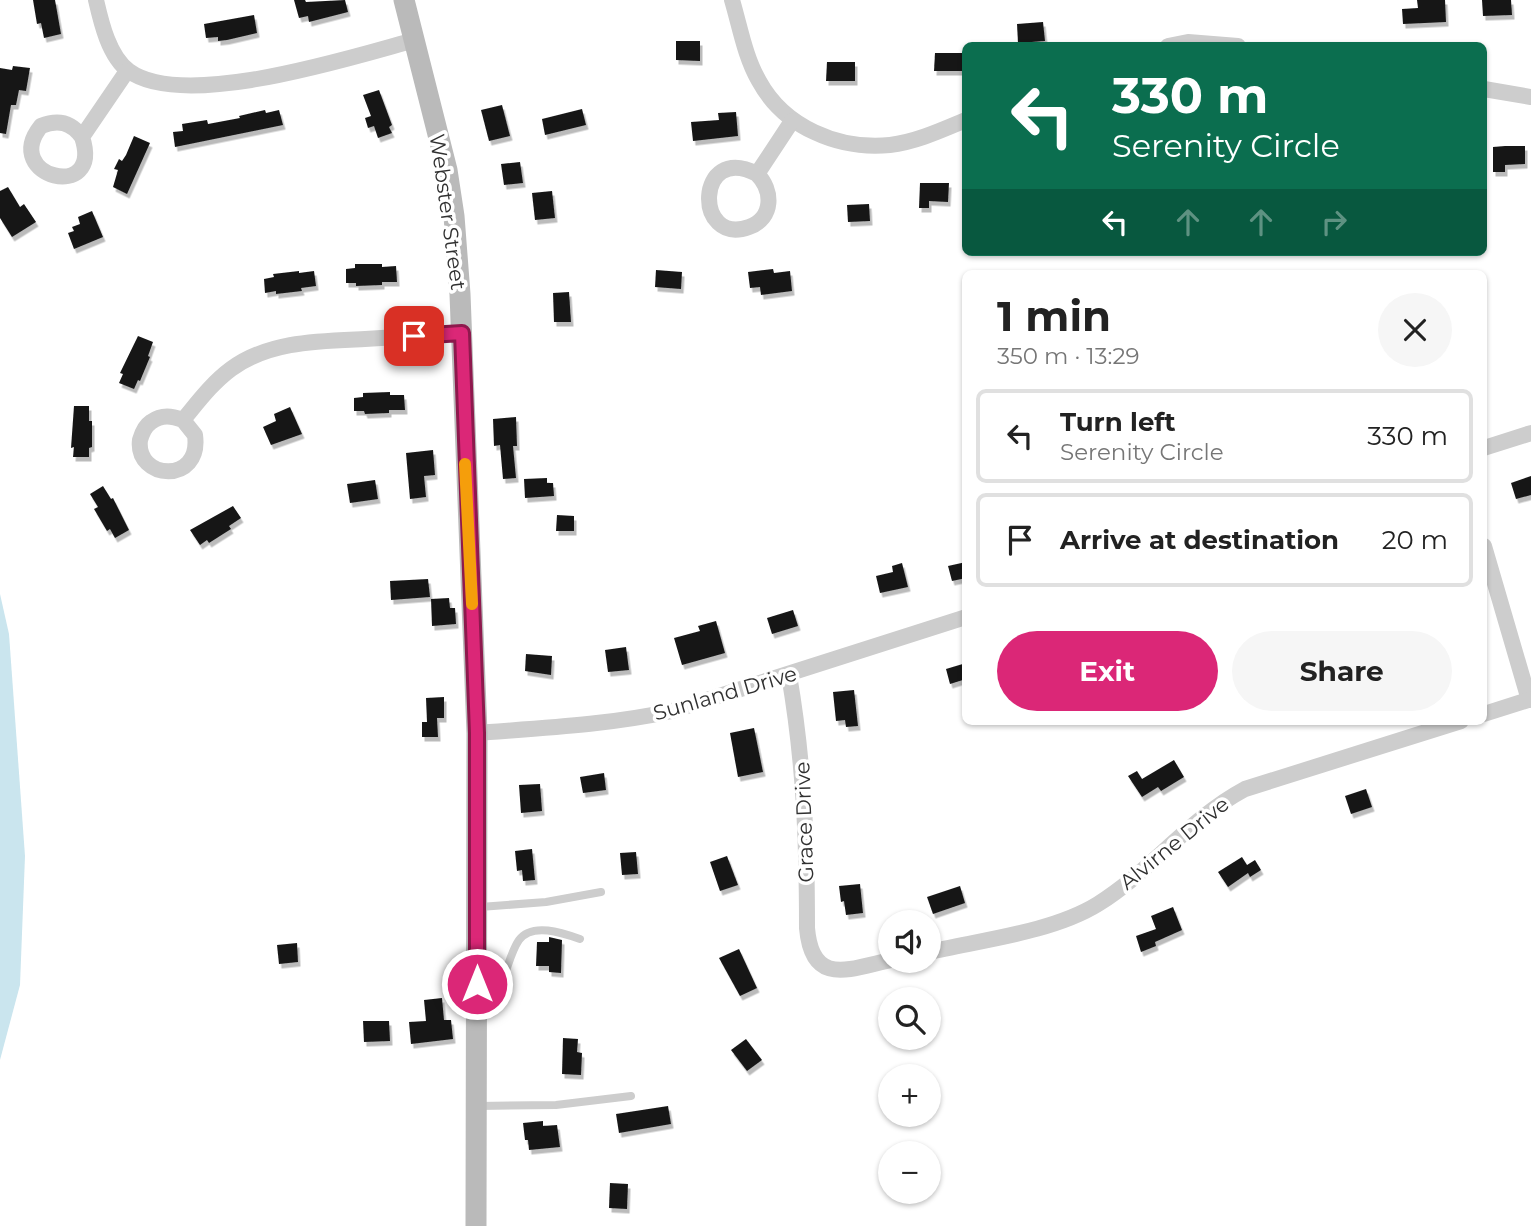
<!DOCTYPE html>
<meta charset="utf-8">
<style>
body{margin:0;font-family:Montserrat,sans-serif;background:#f6f6f6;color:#222;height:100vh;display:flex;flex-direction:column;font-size:26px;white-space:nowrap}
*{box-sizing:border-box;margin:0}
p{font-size:23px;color:#767676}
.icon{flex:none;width:38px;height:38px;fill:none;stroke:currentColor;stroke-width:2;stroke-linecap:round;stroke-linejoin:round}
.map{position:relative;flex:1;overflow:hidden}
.panel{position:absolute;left:962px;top:270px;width:525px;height:455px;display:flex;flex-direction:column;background:#fff;border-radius:10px;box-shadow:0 2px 5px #0004}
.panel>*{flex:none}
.top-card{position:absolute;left:962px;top:42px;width:525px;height:214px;border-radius:10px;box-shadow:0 2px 5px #0004;background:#0b6e4f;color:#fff;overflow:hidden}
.tools{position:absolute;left:878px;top:910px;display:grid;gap:14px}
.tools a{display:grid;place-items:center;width:63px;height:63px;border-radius:50%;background:#fff;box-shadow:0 2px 5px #0004;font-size:35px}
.pin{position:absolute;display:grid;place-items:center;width:60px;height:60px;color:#fff;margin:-30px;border-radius:14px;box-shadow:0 4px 10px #0006}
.me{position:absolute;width:77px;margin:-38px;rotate:0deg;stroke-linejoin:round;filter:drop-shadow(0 0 5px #0008)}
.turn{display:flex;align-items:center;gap:24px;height:147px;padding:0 35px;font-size:32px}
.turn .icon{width:91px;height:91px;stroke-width:2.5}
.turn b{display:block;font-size:49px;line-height:60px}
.lanes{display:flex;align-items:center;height:66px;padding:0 35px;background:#0003;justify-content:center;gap:35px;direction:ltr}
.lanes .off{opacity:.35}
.round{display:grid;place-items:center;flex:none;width:74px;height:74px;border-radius:37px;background:#f6f6f6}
.summary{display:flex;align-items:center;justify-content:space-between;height:119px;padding:0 35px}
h1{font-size:42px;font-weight:700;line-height:52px}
.button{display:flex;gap:14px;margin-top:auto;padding:14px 35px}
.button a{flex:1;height:80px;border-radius:42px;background:#db2777;color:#fff;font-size:28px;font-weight:700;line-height:80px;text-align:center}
.button a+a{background:#f6f6f6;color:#222}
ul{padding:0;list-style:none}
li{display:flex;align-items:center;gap:21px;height:94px;margin:0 14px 10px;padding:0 21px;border:4px solid #e0e0e0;border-radius:10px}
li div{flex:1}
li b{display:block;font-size:26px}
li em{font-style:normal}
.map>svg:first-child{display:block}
.water{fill:#cae5ee}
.building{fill:#171717;filter:url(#shadow)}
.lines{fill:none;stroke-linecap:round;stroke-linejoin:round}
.service{stroke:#cdcdcd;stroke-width:8}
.minor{stroke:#cdcdcd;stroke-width:16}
.secondary{stroke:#bababa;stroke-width:21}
.route-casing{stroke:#8e194d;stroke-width:18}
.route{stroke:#db2777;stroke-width:12}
.slow{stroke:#f59e0b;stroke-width:12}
.labels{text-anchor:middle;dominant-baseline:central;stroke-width:7;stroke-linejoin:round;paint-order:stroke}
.street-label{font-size:21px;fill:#303030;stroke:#fff}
</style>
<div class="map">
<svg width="1531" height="1226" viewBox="0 0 1531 1226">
<defs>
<filter id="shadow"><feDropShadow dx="2.5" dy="4.5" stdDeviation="0" flood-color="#0004"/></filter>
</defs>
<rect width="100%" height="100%" fill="#fff"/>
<polygon class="water" points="0,594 9,634 25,856 20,985 0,1060"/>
<g class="building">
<polygon points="33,0 55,0 61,34 44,38 41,23 37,24"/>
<polygon points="294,0 305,0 306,2 345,0 348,12 309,22 308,16 299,18"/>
<polygon points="1417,0 1445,0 1446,22 1403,24 1402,9 1418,8"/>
<polygon points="1482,0 1511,0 1512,15 1483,16"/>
<polygon points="254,15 257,33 227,40 218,41 218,37 206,38 204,24"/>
<polygon points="1043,22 1045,41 1018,43 1017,24"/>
<polygon points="676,41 700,41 700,61 676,60"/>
<polygon points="935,53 964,53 964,71 934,71"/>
<polygon points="827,62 855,62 855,81 826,81"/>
<polygon points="13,66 30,68 26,91 19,90 16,105 11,105 6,134 0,133 0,68 12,70"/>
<polygon points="379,90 392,125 389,127 392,133 378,138 374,126 368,128 365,118 371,116 363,95"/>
<polygon points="502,105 510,136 489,141 481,110"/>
<polygon points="582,109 586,125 545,135 542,119"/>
<polygon points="265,110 266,113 279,110 283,125 175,147 173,132 183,131 182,124 207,120 208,124 240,118 239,116"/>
<polygon points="736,112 738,136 693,141 691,122 719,120 718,113"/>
<polygon points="134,136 150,143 127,194 113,187 118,170 114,169 119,159 122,161 126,155"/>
<polygon points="1505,146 1525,146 1525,164 1505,165 1505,172 1493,172 1493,147"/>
<polygon points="520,162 523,183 504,185 501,164"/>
<polygon points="920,183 949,183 948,202 929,201 929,208 919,208"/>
<polygon points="8,187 20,207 24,204 36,222 12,237 0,218 0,191"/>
<polygon points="552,191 555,218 535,220 532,193"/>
<polygon points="869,204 870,221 848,222 847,205"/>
<polygon points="92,211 103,237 74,249 68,233 74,231 72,227 80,224 78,217"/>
<polygon points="355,264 382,264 382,267 396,266 397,282 382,282 382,285 356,286 356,283 346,283 346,269 355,268"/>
<polygon points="773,269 774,273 790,271 792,291 761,295 760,287 750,288 748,272"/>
<polygon points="656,270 682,272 681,289 655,287"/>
<polygon points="299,271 299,273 314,271 316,286 301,288 302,291 276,294 276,291 265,293 264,279 274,277 273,274"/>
<polygon points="569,292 571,322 554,322 553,293"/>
<polygon points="138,336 153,342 148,356 150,357 140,381 138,380 134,389 119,383 123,374 120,373"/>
<polygon points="390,392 390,395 404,395 405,410 389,410 389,413 365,414 364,411 354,411 354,398 363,397 363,393"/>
<polygon points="74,406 89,406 89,421 92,421 92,447 89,448 89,457 73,457 74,447 71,448"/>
<polygon points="290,407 302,434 271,445 263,427 276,421 274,414"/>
<polygon points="516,417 517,446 513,446 516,478 503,479 500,445 494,446 493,419"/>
<polygon points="433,450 435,475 424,476 426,497 410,499 406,453"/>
<polygon points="1531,476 1531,495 1516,499 1511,483"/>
<polygon points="547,478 547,483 553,483 554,496 525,498 524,479"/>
<polygon points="375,480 378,499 350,503 347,484"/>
<polygon points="103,486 111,499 113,498 129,530 115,538 110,529 107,531 94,509 98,507 90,494"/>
<polygon points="233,506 241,518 229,526 231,529 209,543 207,540 200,545 190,530"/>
<polygon points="557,515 574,516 574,531 556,531"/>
<polygon points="966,562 966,578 952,581 948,566"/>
<polygon points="902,563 908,587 880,593 876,576 893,572 892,566"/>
<polygon points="428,579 430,597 391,600 390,581"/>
<polygon points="449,598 450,608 455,608 456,624 432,626 431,599"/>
<polygon points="793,610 798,626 772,634 767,618"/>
<polygon points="716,621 725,653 682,665 674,638 700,631 698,626"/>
<polygon points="626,647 629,670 608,672 605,650"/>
<polygon points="526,654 552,656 551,675 525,671"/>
<polygon points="966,663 966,679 950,684 946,669"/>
<polygon points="854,690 858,726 846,727 845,720 836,721 833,692"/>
<polygon points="444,697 444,718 437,718 438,737 422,737 422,722 427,722 426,698"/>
<polygon points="754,728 763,772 738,777 730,733"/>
<polygon points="1174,760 1184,777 1161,791 1158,787 1142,797 1128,776 1137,771 1142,779"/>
<polygon points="604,773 606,790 583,793 580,777"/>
<polygon points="540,784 542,811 521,813 519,785"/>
<polygon points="1366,789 1372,807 1351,814 1345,796"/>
<polygon points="532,849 535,880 523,881 522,870 517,871 515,851"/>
<polygon points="636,852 638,874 622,875 620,853"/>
<polygon points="727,856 738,885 720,891 710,862"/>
<polygon points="1242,857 1247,865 1255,860 1261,870 1250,877 1248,873 1228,887 1218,872"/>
<polygon points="860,884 863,913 846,915 844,901 841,902 839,886"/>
<polygon points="960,886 965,903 933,914 927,897"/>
<polygon points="1173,907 1182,930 1155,942 1156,946 1141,952 1136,936 1156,929 1151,916"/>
<polygon points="549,937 562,940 561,973 549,972 549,966 536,966 537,942 549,942"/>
<polygon points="297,943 298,962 279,964 277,945"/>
<polygon points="739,949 757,988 740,996 719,958"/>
<polygon points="442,998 444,1020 451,1020 453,1039 411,1044 409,1022 426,1021 424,1000"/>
<polygon points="363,1021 389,1021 390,1041 364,1042"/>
<polygon points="563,1038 578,1039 577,1052 582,1053 581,1075 562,1074"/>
<polygon points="746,1039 762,1060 747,1071 731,1050"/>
<polygon points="668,1106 671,1124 619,1133 616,1114"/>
<polygon points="543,1121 543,1126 557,1125 560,1147 529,1150 528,1140 525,1140 523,1123"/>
<polygon points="610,1183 628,1184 627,1209 609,1208"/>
</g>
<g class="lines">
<g class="service">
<polyline points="480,907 546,902 601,892"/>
<path d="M479,1008C492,1003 494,997 500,986C507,972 510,953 519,940C532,922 563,933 580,939"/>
<polyline points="478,1106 556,1105 631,1096"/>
</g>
<g class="minor">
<path d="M96,0C101,22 109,57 129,71C184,111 352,57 415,40"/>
<path d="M732,0C740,27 745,57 759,81C784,127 838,150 890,145C916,142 942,130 966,120"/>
<polyline points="1168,46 1188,42 1238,46"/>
<polyline points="1484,89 1531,97"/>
<path d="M82,137C104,203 0,177 41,126C58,119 71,122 82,137L127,71"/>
<path d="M757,174C773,190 774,218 749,227C694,247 695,142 757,174L792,121"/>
<path d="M183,420L195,435C202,485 135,480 140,440C142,433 145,426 151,422C162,414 172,416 183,420C198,402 212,383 231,369C269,341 319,341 365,339C397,337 430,335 462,333"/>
<polyline points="1484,448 1531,433"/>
<polyline points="1484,546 1529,700"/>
<path d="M789,675C804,762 807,840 807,928C812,987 849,969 891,960"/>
<polyline points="1484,714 1531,699"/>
<path d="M477,733C542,728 608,725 672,711L966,617"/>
<path d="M929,952C981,940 1053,932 1098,904C1151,871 1189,819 1245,789L1461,721"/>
</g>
<polyline class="secondary" points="404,0 447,170 454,216 460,294 477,733 476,1226"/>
</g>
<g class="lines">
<defs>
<polyline id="route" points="414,336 462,333 477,733 477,984"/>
</defs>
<use href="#route" class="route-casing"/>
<use href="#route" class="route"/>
<polyline class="slow" points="465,464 472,604"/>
</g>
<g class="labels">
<g class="street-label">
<text transform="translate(448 212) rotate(82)">Webster Street</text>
<text transform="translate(725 693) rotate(-16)">Sunland Drive</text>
<text transform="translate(804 822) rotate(-92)">Grace Drive</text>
<text transform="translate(1174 843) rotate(-39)">Alvirne Drive</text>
</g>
</g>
</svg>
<div class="tools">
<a><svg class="icon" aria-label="sound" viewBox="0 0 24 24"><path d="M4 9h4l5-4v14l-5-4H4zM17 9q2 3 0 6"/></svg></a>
<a><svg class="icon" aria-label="search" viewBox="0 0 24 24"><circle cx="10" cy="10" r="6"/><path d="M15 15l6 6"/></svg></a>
<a>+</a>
<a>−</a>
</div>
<div class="pin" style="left:414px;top:336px;background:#d93025"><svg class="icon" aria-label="arrive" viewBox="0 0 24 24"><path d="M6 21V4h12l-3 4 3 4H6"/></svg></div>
<svg class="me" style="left:477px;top:984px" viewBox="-20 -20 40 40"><circle r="17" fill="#db2777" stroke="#fff" stroke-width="3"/><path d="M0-11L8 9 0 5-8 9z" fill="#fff"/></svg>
<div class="top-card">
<div class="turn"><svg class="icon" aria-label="left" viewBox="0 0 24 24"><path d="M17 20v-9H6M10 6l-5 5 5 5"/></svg><div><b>330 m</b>Serenity Circle</div></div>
<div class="lanes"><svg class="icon" aria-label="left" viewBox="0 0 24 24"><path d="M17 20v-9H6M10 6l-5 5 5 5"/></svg><svg class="icon off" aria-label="ahead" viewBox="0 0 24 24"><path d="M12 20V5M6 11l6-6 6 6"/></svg><svg class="icon off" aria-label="ahead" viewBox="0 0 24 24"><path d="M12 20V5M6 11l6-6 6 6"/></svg><svg class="icon off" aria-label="right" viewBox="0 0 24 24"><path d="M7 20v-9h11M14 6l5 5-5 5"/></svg></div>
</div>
<section class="panel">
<div class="summary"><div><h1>1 min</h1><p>350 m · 13:29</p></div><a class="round"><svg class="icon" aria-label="close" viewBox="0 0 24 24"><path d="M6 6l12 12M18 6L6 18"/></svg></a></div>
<ul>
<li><svg class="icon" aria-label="left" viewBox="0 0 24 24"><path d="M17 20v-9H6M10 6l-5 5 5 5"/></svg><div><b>Turn left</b><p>Serenity Circle</p></div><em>330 m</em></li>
<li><svg class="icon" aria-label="arrive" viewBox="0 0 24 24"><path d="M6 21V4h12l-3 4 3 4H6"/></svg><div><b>Arrive at destination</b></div><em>20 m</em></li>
</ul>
<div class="button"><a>Exit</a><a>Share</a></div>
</section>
</div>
